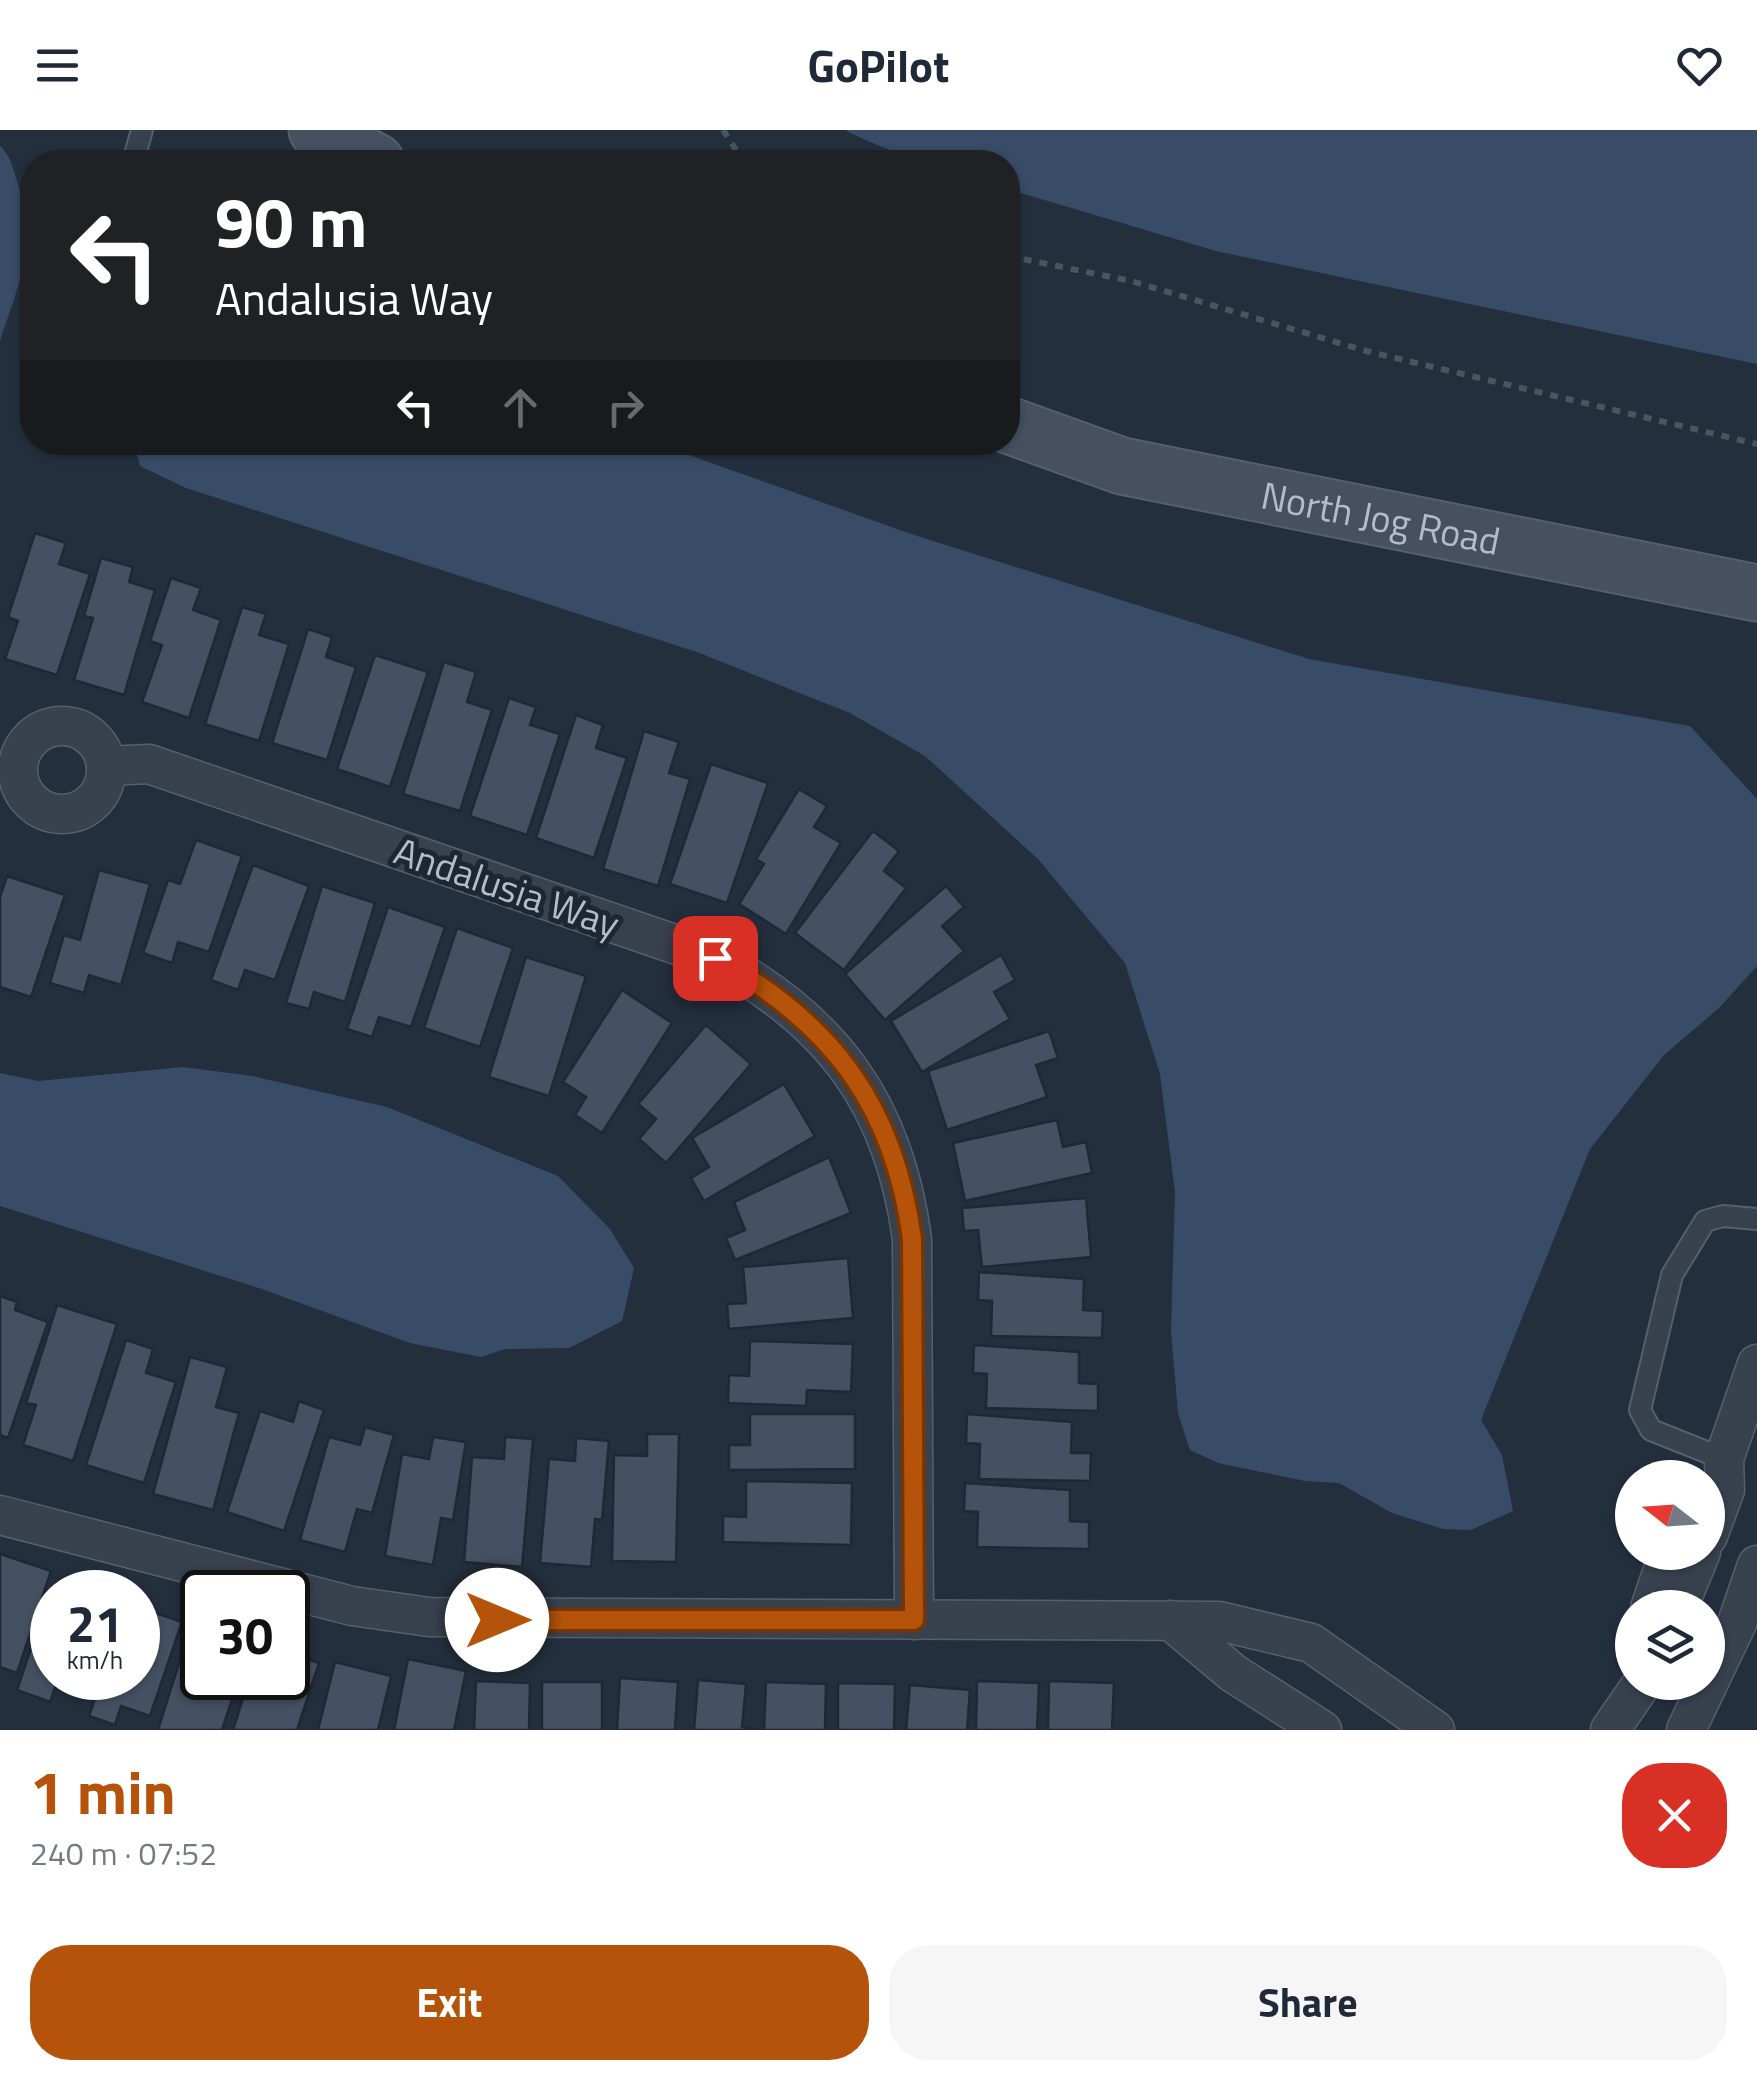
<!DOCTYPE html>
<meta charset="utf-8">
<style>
body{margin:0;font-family:"Titillium Web",sans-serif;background:#f6f6f7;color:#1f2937;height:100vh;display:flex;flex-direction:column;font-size:38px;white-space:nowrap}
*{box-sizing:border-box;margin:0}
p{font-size:32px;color:#747a83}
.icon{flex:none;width:55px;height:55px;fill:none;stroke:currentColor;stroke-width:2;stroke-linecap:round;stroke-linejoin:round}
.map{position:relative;height:1600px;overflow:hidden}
.side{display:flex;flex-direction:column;background:#fff;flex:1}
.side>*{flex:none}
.hud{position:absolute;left:20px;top:20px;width:1000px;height:305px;border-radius:40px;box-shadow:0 2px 8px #0004;background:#202124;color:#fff;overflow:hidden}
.needle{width:65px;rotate:287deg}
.controls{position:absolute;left:1615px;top:1330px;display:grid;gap:20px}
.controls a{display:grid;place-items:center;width:110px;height:110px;border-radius:50%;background:#fff;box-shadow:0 2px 8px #0004;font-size:50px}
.speed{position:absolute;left:30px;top:1440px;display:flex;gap:20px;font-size:50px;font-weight:700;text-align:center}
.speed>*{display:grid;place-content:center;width:130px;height:130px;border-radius:50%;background:#fff;box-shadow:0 2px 8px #0004;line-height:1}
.speed small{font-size:25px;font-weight:400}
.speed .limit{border:5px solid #111;border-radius:15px;background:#fff;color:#111}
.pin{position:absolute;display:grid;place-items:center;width:85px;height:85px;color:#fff;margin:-42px;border-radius:20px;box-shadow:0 5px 15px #0006}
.me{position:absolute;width:110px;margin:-55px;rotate:90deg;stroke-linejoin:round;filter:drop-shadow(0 0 8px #0008)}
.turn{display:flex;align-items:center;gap:35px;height:210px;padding:0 30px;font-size:45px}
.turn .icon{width:130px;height:130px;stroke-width:2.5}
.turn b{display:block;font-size:70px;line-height:85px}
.lanes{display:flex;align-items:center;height:95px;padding:0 30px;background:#0003;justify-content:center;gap:50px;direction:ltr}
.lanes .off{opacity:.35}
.round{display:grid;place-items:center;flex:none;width:105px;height:105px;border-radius:40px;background:#f6f6f7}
.overview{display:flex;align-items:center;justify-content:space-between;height:170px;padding:0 30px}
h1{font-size:60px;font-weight:700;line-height:75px;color:#b45309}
.cta{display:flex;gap:20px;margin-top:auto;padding:20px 30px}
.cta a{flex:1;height:115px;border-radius:40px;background:#b45309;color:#fff;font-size:40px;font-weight:700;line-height:115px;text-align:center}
.cta a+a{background:#f6f6f7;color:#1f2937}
header{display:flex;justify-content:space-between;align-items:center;height:130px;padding:0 30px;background:#fff;font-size:45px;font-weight:700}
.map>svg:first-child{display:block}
.water{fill:#394c67}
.building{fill:#455162;stroke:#1f2835;stroke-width:2.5}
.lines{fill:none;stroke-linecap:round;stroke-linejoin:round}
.lane-casing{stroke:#565f6c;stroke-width:24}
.street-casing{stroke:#565f6c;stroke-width:41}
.secondary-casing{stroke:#565f6c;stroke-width:59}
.path{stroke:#44595c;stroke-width:6;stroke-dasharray:8 8;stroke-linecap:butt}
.lane{stroke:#38414e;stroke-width:20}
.street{stroke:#38414e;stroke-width:38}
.secondary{stroke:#465061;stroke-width:55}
.route-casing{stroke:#753606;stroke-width:25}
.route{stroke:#b45309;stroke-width:18}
.labels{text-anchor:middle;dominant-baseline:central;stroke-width:10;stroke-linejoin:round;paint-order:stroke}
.street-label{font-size:38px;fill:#b4bcc9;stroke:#1d2633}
</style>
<header><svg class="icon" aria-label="menu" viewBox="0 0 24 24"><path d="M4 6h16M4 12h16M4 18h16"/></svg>GoPilot<svg class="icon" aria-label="heart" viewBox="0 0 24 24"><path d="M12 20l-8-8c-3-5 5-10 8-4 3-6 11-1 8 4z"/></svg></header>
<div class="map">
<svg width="1757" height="1600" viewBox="0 0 1757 1600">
<rect width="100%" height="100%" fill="#242f3e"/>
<g class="water">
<path d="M845,0H1757V234L1216,121L1008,59V32C938,32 909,33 845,0Z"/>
<path d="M0,16C10,25 13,38 17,51C38,120 21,145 0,211Z"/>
<polygon points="134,313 655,313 914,405 1309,529 1690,596 1757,669 1757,836 1719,878 1664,925 1590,1019 1481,1290 1502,1325 1513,1381 1471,1400 1443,1399 1392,1383 1339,1353 1305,1351 1218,1333 1190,1320 1178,1283 1171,1201 1175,1062 1160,944 1125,833 1038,729 925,626 850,583 697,522 186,358 140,336"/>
<polygon points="183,937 252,946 387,977 558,1046 610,1099 634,1138 622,1191 569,1218 505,1219 481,1227 410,1213 262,1159 0,1076 0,943 38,951"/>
</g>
<g class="building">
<polygon points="35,403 66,413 59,434 90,444 57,545 5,529 18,491 8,487"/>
<polygon points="101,428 133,437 129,452 155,460 124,565 74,550 93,488 84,486"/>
<polygon points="171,448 201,458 193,480 221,490 189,588 142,572 162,515 150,511"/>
<polygon points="242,477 266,484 259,505 289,514 259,611 205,594"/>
<polygon points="308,499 332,507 326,527 356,537 327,630 272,613"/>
<polygon points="375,525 428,542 390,657 337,639"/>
<polygon points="444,532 476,542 467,572 492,580 460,681 403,664"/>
<polygon points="509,568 536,577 530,595 560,604 527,705 470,686"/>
<polygon points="576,585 603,595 596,618 627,628 594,728 536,708"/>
<polygon points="644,601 679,612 669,643 690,649 658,756 603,739"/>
<polygon points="711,634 768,653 727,773 670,754"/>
<polygon points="799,659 827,676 814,697 841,713 786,804 739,774 764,734 756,729"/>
<polygon points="873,701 899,721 884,741 906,758 844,840 795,803"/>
<polygon points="196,710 242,726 209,822 178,812 172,833 143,823 168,750 180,754"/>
<polygon points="253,735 309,756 275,850 245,840 238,860 211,850"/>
<polygon points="99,740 150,754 121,855 89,845 84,863 50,853 64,805 80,810"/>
<polygon points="7,746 65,765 31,867 0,857 0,767"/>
<polygon points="322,756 375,773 345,872 314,862 309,879 286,873"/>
<polygon points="946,756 964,777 942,796 964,821 885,890 845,844"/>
<polygon points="388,777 445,797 411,897 379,887 372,907 347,899"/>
<polygon points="457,798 513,818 480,917 424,898"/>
<polygon points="1001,825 1015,850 994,862 1010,889 922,942 891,891"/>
<polygon points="526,827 586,846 549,966 489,947"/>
<polygon points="622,860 672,893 602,1003 575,985 586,967 563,952"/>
<polygon points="706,895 751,934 666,1033 639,1009 656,989 638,974"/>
<polygon points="1049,901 1058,928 1036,935 1047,967 947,1000 928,941"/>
<polygon points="784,954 815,1006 704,1071 691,1048 709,1037 692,1008"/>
<polygon points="1057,990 1063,1017 1086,1012 1092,1043 965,1071 953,1013"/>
<polygon points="829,1027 851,1083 735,1130 726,1108 745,1100 734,1072"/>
<polygon points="1086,1068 1091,1127 982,1137 978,1100 964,1101 962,1078"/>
<polygon points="848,1128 853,1188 729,1199 727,1174 746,1173 743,1137"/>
<polygon points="979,1142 1084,1149 1083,1180 1103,1181 1102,1208 991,1206 992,1171 978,1170"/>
<polygon points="0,1166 17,1172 15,1180 48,1192 8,1308 0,1305"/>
<polygon points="57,1175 117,1194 73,1331 23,1315 36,1275 26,1273"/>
<polygon points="126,1210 153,1219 146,1243 176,1252 144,1353 86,1335"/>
<polygon points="750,1211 853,1214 851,1262 807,1260 806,1276 728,1273 729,1245 749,1246"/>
<polygon points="974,1215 1079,1222 1079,1253 1098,1254 1098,1281 986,1278 987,1244 973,1243"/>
<polygon points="190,1227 227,1237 216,1277 239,1283 213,1380 153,1364"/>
<polygon points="299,1271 324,1280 284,1401 227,1382 260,1281 293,1292"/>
<polygon points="750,1284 855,1284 855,1339 729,1340 729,1315 750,1315"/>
<polygon points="967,1284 1072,1292 1071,1323 1091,1323 1090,1351 979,1349 980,1314 966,1313"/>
<polygon points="365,1297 394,1305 372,1383 357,1379 345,1422 300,1410 329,1307 360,1315"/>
<polygon points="647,1304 679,1304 676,1432 612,1431 614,1325 647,1326"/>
<polygon points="433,1307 466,1312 453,1390 441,1388 433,1435 385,1426 402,1324 429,1329"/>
<polygon points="505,1307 533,1309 522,1437 464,1432 472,1327 504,1329"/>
<polygon points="576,1308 609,1311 602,1390 595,1389 591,1437 540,1433 549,1329 575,1331"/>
<polygon points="746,1351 852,1353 851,1415 723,1412 723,1386 746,1387"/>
<polygon points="965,1353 1070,1360 1070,1391 1089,1392 1089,1419 977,1417 978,1382 964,1381"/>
<polygon points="0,1424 51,1441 17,1543 0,1537"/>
<polygon points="138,1477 182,1492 150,1586 121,1576 115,1595 89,1586 102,1548 138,1548"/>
<polygon points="41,1488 52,1492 52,1548 86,1548 81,1561 57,1552 50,1572 17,1560"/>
<polygon points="190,1498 202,1502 202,1548 239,1548 222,1600 158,1600"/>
<polygon points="288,1523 319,1533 297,1600 233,1600 246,1559 257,1562 261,1548 288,1548"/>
<polygon points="408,1529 466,1541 454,1600 394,1600"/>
<polygon points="335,1532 391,1546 378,1600 318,1600"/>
<polygon points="620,1548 678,1552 675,1600 617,1600"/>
<polygon points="698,1550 746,1554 742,1597 760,1600 694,1600"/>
<polygon points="476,1551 530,1553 529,1600 474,1600"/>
<polygon points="977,1551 1039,1553 1037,1600 976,1600"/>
<polygon points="1049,1551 1114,1553 1112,1600 1048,1600"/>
<rect x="542" y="1552" width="60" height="48"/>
<polygon points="766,1552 826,1554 825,1600 764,1600"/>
<polygon points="838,1553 895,1554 894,1600 838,1600"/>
<polygon points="910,1555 970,1560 967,1600 906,1600"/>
</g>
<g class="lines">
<defs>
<g id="lane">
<polyline points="133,32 142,0"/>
<polyline points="1724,1329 1651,1300 1640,1280 1672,1145 1705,1091 1723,1086 1757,1089"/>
</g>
<g id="street">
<circle cx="62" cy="640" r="44"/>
<path d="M107,636L149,634L715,828C833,892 894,975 912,1109L914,1490"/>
<polyline points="0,1385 352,1476 429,1487 1219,1491 1311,1513 1435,1600"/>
<polyline points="1708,1406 1725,1360 1724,1329 1757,1234"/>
<polyline points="1650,1478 1669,1422"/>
<polyline points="1678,1478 1701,1422"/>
<polyline points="1170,1490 1233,1543 1322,1600"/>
<polyline points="1610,1600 1643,1552"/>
<polyline points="1686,1600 1737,1493 1757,1435"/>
</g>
<g id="secondary">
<polyline points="317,0 376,32"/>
<path id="s1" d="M1008,295L1122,336L1757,463"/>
</g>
</defs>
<use href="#lane" class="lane-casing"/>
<use href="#street" class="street-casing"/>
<use href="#secondary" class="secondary-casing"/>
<g class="path">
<polyline points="723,0 744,32"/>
<polyline points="1008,126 1131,151 1366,221 1757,314"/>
</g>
<use href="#lane" class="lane"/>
<use href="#street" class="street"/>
<use href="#secondary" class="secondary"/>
</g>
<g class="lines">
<defs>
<path id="route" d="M497,1490H914L912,1109C894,975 832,893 715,828"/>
</defs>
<use href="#route" class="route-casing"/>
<use href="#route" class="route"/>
</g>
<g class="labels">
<g class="street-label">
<text stroke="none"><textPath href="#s1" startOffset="385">North Jog Road</textPath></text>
<text transform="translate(507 757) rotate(19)">Andalusia Way</text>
</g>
</g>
</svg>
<div class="controls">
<a><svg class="needle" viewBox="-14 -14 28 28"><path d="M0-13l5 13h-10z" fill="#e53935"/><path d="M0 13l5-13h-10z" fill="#747a83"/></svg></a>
<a><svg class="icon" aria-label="layers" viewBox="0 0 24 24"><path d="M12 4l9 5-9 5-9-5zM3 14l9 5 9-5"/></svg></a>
</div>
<div class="speed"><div>21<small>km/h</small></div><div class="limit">30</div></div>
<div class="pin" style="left:715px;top:828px;background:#d93025"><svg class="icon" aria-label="arrive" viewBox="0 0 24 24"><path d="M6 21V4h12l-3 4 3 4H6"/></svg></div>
<svg class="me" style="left:497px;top:1490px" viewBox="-20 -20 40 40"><circle r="19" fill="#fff"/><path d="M0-13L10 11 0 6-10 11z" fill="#b45309"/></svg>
<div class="hud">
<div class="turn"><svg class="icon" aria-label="left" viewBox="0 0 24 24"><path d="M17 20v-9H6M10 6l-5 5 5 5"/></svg><div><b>90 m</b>Andalusia Way</div></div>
<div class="lanes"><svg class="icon" aria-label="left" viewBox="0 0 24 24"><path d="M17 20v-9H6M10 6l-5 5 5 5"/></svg><svg class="icon off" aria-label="ahead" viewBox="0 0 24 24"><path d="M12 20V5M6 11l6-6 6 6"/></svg><svg class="icon off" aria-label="right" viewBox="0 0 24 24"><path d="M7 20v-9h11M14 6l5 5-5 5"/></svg></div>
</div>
</div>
<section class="side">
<div class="overview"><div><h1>1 min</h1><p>240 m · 07:52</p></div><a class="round" style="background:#d93025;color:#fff"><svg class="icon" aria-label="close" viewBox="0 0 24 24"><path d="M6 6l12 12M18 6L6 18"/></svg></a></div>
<div class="cta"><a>Exit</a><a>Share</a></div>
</section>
